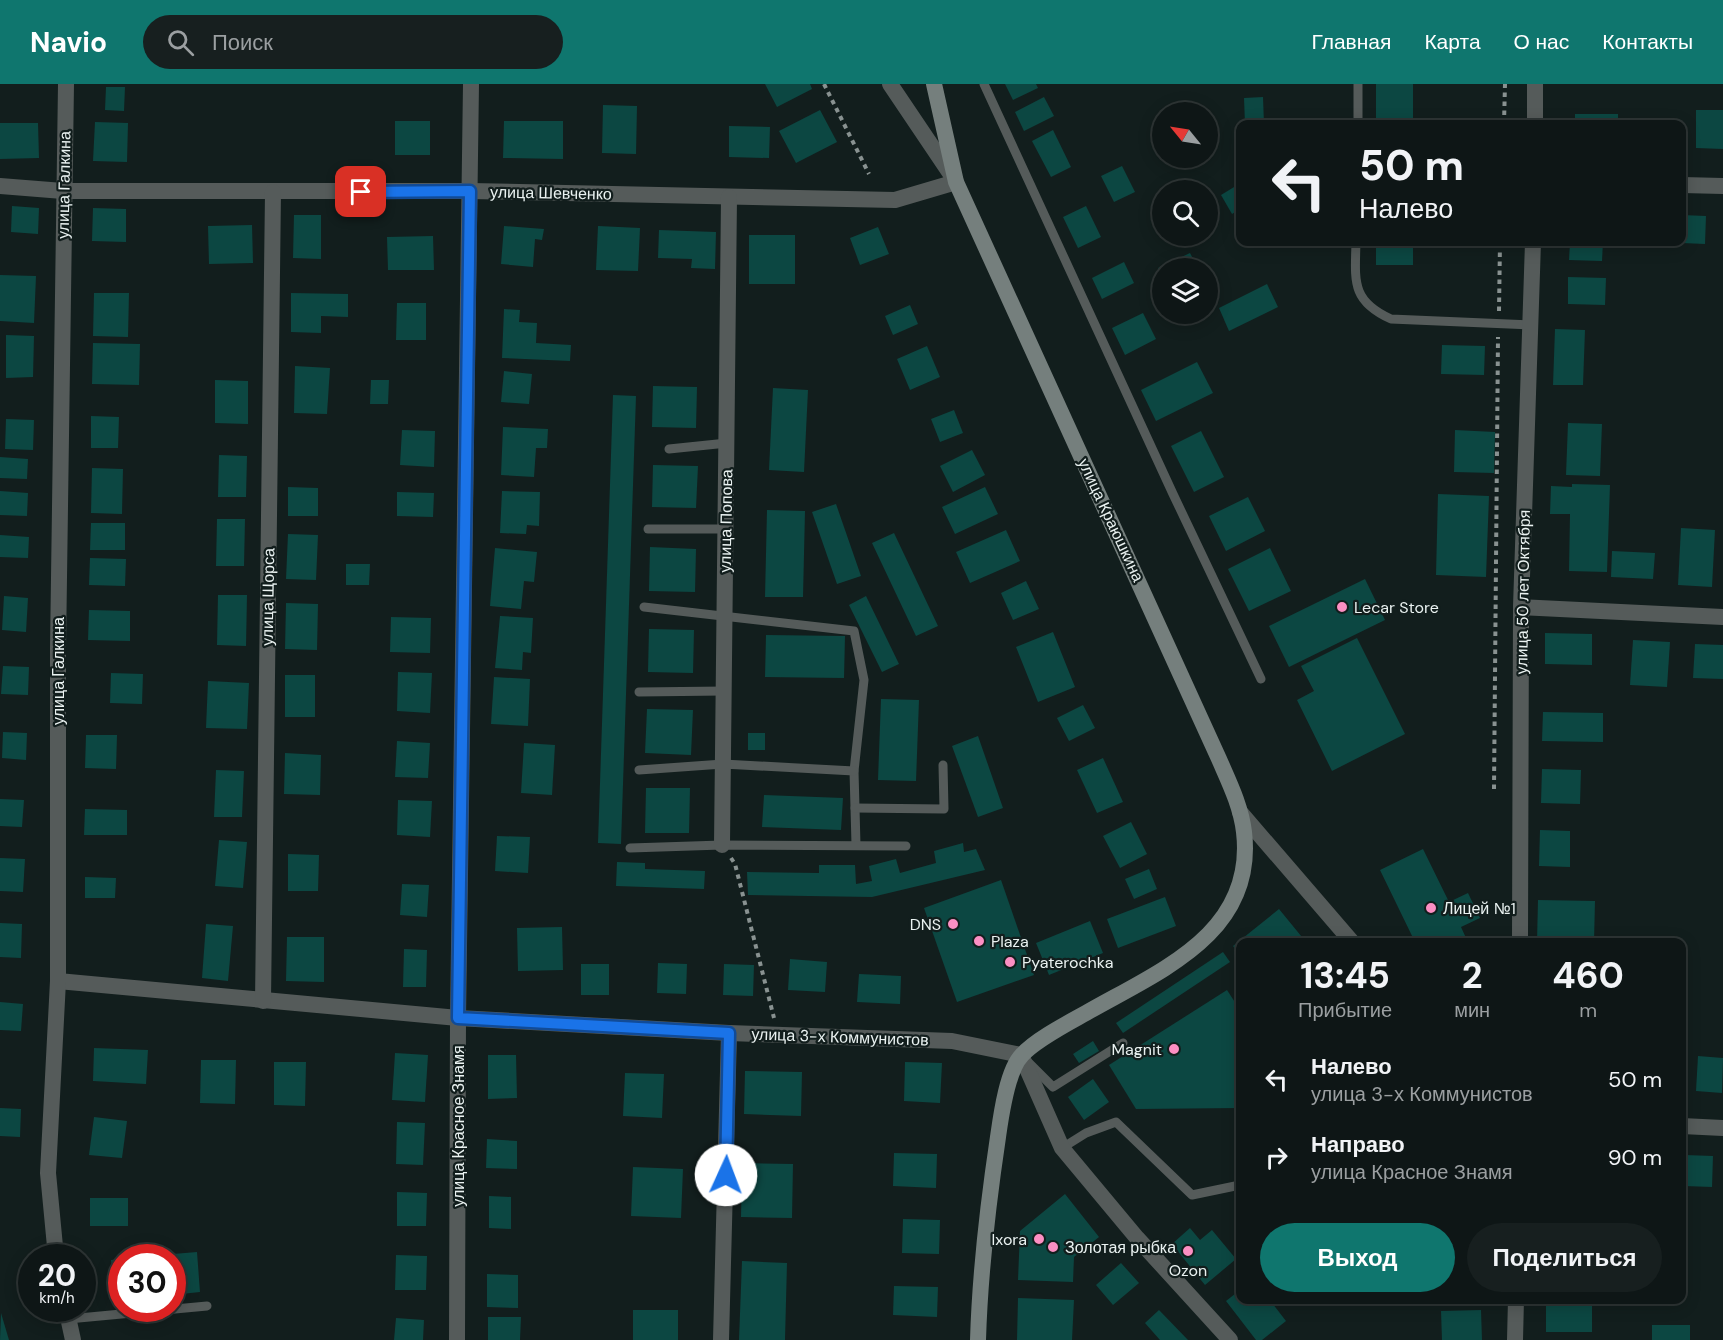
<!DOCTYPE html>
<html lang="ru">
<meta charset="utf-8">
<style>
body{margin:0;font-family:"DM Sans",sans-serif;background:#171f1f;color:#f1f3f6;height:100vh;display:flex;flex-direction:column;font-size:22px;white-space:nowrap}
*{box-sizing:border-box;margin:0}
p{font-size:20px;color:#9b9fa1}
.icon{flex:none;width:33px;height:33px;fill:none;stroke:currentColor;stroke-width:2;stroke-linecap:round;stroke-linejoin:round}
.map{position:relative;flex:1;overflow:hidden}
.drawer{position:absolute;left:1236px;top:854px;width:450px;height:366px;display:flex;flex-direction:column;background:#0e1616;border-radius:12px;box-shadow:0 3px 15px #0003,0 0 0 2px #2e3535}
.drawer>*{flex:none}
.top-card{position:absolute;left:1236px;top:36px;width:450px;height:126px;border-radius:12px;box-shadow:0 3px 15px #0003,0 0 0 2px #2e3535;background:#0e1616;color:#f1f3f6;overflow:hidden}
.needle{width:39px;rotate:300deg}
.controls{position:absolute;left:1152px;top:18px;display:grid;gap:12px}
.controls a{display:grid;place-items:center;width:66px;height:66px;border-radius:50%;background:#0e1616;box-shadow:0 3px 15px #0003,0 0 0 2px #2e3535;font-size:30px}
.speed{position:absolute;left:18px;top:1160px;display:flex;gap:12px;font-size:30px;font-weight:700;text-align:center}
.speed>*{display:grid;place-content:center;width:78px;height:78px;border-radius:50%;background:#0e1616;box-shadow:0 3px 15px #0003,0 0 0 2px #2e3535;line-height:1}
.speed small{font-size:15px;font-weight:400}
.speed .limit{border:9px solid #d22;background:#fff;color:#111}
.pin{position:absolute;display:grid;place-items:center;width:51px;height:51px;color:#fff;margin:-26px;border-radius:12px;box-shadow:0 3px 9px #0006}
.me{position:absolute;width:66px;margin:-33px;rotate:2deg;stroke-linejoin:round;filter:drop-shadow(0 0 4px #0008)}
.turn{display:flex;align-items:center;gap:21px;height:126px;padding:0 24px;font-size:27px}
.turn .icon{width:78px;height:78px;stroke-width:2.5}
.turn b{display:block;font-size:42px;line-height:51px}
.eta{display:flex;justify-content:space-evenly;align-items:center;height:102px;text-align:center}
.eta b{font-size:36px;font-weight:700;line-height:42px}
.button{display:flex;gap:12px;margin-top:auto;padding:12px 24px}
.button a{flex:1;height:69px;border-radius:36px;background:#0f766e;color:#fff;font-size:24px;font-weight:700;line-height:69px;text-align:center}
.button a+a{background:#171f1f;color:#f1f3f6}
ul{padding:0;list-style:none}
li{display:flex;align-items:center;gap:18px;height:78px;padding:0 24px}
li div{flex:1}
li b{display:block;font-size:22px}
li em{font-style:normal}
header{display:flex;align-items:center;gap:36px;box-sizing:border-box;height:84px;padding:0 30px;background:#0f766e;color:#fff}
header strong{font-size:28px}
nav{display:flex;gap:33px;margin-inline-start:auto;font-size:21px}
.search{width:420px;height:54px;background:#171f1f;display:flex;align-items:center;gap:15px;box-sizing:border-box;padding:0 21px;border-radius:33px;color:#9b9fa1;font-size:22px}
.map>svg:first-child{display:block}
.building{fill:#0c4742}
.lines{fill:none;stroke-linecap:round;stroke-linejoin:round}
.path{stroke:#899291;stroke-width:4;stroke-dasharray:4.5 4.5;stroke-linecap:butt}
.service{stroke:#555b5a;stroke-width:9}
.minor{stroke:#555b5a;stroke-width:16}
.tertiary{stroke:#555b5a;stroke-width:16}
.secondary{stroke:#757f7d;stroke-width:16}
.route-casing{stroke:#114b97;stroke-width:15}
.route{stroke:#1a73e8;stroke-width:10}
.poi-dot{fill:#fc8fc3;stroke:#121e1d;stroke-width:2}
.labels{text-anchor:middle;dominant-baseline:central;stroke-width:4.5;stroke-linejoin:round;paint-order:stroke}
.street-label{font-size:16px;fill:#eaf2f1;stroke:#121e1d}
.poi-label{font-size:16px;fill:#eaf2f1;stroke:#121e1d;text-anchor:start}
</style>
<header>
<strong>Navio</strong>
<div class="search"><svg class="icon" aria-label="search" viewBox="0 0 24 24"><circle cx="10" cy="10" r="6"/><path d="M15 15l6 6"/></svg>Поиск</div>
<nav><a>Главная</a><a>Карта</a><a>О нас</a><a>Контакты</a></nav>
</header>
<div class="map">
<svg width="1723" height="1256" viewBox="0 0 1723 1256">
<rect width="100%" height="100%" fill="#121e1d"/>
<g class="building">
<polygon points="765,0 810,0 812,5 777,23"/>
<polygon points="1005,0 1036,0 1038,4 1013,16"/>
<rect x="1376" y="0" width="37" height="40"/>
<polygon points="106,3 125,3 124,27 105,26"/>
<polygon points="1044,13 1054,32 1024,47 1015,28"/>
<polygon points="1263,13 1264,40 1245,40 1244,14"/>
<polygon points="603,21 637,22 636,70 602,69"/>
<polygon points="820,26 837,58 796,79 779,47"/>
<polygon points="1696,26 1723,26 1723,65 1696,64"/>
<rect x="1575" y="30" width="43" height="10"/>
<rect x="395" y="37" width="35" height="34"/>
<polygon points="504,37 563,37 563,75 503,74"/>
<polygon points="95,38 128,39 127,78 93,77"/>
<polygon points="0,39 38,39 39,74 0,75"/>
<polygon points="729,42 770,43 769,74 729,73"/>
<polygon points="1053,46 1071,83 1051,93 1032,57"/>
<polygon points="1122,82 1135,108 1114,118 1101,92"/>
<polygon points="1239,100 1240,125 1232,130 1221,111"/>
<polygon points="12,122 39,124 38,150 11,148"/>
<polygon points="1086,122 1101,153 1078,164 1063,133"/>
<polygon points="93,124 126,125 126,158 92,157"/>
<polygon points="294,131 321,131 321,175 293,174"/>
<polygon points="1682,131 1706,132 1705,160 1682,159"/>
<polygon points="252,141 253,179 209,180 208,142"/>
<polygon points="504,142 544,145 542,156 535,155 533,183 501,180"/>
<polygon points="598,142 640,144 638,187 596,186"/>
<polygon points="878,143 889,170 860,181 850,154"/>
<polygon points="659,146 716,148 715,185 691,184 692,175 658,174"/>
<rect x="749" y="151" width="46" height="49"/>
<polygon points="433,152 434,186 388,186 387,153"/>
<rect x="1376" y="158" width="37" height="23"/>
<polygon points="1570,158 1603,158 1602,177 1569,176"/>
<polygon points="1190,169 1198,184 1162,184 1162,190 1158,184"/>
<polygon points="1124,178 1134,199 1102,215 1092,194"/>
<polygon points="0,191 36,192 34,239 0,237"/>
<polygon points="1568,193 1606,194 1605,221 1568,220"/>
<polygon points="1267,200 1278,223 1229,247 1219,224"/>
<polygon points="94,209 129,209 128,253 93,252"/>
<polygon points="291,209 348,210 348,233 321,232 321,249 291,248"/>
<polygon points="397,219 426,219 426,256 396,256"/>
<polygon points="910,221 918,240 893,251 885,232"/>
<polygon points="504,225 520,226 519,238 537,239 536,259 571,261 570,277 502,274"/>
<polygon points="1143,229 1156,255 1125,271 1112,244"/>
<polygon points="1555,245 1585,246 1583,301 1553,301"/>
<polygon points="6,251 34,252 33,293 6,294"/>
<polygon points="93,259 140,260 139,301 92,300"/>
<polygon points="1442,261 1485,262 1484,291 1441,290"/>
<polygon points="927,262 940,293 910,306 897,275"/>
<polygon points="1197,278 1213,309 1156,337 1141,306"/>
<polygon points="295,282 330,284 327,330 294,329"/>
<polygon points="504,287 532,290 529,320 501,318"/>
<polygon points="215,296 248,297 248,340 215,339"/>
<polygon points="371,296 389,296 388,320 370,320"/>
<polygon points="653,302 697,303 696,344 652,343"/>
<polygon points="773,304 808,306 804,388 769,386"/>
<polygon points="613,311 636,312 621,760 598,759"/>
<polygon points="954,326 963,349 940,358 931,335"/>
<polygon points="91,332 119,333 118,364 91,364"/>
<polygon points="6,335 34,336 33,366 5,365"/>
<polygon points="1568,339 1602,340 1600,392 1566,391"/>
<polygon points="503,343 548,345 547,364 536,364 534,393 501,391"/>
<polygon points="402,346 435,347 434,383 400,381"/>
<polygon points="1455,346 1495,348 1494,389 1454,388"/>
<polygon points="1201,347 1224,393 1194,408 1171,362"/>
<polygon points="972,366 985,391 953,408 940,382"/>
<polygon points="219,371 247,372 246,413 218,413"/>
<polygon points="0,373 28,375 27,395 0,394"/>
<polygon points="653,381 698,382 696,424 652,423"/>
<polygon points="92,384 123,385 122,430 91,429"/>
<polygon points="1572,400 1610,401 1607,488 1569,487 1570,430 1550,430 1551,402 1572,403"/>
<polygon points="288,403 318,404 318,432 288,432"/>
<polygon points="985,403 998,430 955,450 942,423"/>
<polygon points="0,407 28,409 27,432 0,431"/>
<polygon points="502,407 540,408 539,442 527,441 526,450 500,449"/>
<polygon points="397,408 434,409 433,433 397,432"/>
<polygon points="1438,410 1489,412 1486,493 1436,491"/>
<polygon points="1248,413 1265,447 1226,467 1209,432"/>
<polygon points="836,420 861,492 837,500 812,428"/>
<polygon points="767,426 805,427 803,513 765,513"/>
<polygon points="217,435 245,435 244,482 216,482"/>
<polygon points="91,439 125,439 125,466 90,466"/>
<polygon points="1681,444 1715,446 1712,503 1678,501"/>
<polygon points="1006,446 1020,477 970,499 956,468"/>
<polygon points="894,449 938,542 916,552 872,459"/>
<polygon points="288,450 318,451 316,496 286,495"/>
<polygon points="0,451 29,453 28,474 0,473"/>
<polygon points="650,463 696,465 695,508 649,507"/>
<polygon points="495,464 537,468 534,498 524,497 521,525 490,522"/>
<polygon points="1270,464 1291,507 1249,527 1228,485"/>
<polygon points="1612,467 1655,469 1653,495 1611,493"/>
<polygon points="90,474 126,475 125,502 89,501"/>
<polygon points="346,480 370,480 369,501 346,501"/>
<polygon points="1365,495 1385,536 1289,583 1269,542"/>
<polygon points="1026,497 1039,525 1013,536 1001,509"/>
<polygon points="218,511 247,511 246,562 217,561"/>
<polygon points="4,512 28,514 26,548 2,546"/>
<polygon points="866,512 899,580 882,588 849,521"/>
<polygon points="286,519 318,520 317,566 285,565"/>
<polygon points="89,526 130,527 130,557 88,556"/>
<polygon points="500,532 533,534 531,569 523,568 522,586 495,584"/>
<polygon points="391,533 431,534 430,569 390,568"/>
<polygon points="649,545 694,546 693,589 648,588"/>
<polygon points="1053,548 1075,603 1038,618 1016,563"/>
<polygon points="1545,549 1592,550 1592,581 1545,580"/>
<polygon points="766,551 845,552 844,594 765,593"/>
<polygon points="1357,554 1405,650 1332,687 1297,616 1314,607 1301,582"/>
<polygon points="1633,556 1670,558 1667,603 1630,601"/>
<polygon points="1695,560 1723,561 1723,595 1693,594"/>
<polygon points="3,582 29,583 28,611 1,610"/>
<polygon points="398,588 432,589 430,629 397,627"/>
<polygon points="111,589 143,590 142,620 110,619"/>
<rect x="285" y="591" width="30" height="42"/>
<polygon points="494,593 530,595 528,642 491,640"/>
<polygon points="208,597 249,599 247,645 206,644"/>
<polygon points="881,615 919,616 916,697 878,696"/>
<polygon points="1083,621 1095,644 1069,657 1057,634"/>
<polygon points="647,625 693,626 691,671 645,669"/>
<polygon points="1543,628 1603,629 1603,658 1542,657"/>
<polygon points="3,648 27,649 26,676 2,674"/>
<rect x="748" y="649" width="17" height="17"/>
<polygon points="86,651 117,651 116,685 85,684"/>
<polygon points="978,652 1003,724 978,733 952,662"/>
<polygon points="397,657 430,659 428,694 395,693"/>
<polygon points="524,659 555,661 552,711 521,709"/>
<polygon points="285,669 321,671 320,711 284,710"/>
<polygon points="1103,674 1123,718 1097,729 1077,686"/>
<polygon points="1542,685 1581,686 1580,720 1541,719"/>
<polygon points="216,686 244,687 242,733 214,733"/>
<polygon points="646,704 690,704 689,749 645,749"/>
<polygon points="764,711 843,714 841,746 762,743"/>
<polygon points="0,715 24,716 22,743 0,742"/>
<polygon points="398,716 432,717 430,753 397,751"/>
<polygon points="85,725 127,726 127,751 84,751"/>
<polygon points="1131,738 1147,770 1120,784 1103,752"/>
<polygon points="1540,746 1570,747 1570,783 1539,782"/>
<polygon points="497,752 530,753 528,789 495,787"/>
<polygon points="219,756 247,758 243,804 215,802"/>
<polygon points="963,759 964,768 976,765 985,786 872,813 748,811 747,788 819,789 819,781 855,781 856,800 872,797 869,782 896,775 900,789 936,779 934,767"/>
<polygon points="1423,765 1449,818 1468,809 1480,834 1461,843 1466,854 1458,858 1415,858 1380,786"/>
<polygon points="288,770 319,771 318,807 288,807"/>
<polygon points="0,774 25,775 23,808 0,807"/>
<polygon points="617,778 645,779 645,785 705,787 704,805 616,802"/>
<polygon points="1149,785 1157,805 1134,815 1125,795"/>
<polygon points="85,793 116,794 115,814 85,814"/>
<polygon points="1001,796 1034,891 957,918 924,824"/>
<polygon points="402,800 429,801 427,833 400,831"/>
<polygon points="1165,813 1176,842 1118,864 1107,835"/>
<polygon points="1538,816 1595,817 1594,858 1537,858"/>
<polygon points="1279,825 1306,858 1240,858 1240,871 1233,862"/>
<polygon points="1090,837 1103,869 1049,891 1036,859"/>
<polygon points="0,839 22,840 21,874 0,873"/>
<polygon points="206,840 233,842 228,897 202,894"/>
<polygon points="562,843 563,886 518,887 517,844"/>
<polygon points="287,853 324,853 324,898 286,897"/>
<polygon points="404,865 427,866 426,903 403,903"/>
<polygon points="1223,868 1230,878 1123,949 1116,939"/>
<polygon points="790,875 827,878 825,908 788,906"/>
<polygon points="658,879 687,880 686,910 657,909"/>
<rect x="581" y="880" width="28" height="31"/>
<polygon points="724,880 754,881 753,912 723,911"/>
<polygon points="859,890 901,892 900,920 857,918"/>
<polygon points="1227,906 1240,926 1240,1024 1136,1025 1109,981"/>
<polygon points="0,918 23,920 21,947 0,946"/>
<polygon points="1093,957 1099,967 1079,979 1073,970"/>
<polygon points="94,964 148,966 146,1000 93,997"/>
<polygon points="395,969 428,971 425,1018 392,1016"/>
<polygon points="488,971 516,971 517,1014 488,1015"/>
<polygon points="1698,972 1723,974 1722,1009 1696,1007"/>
<polygon points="201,976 236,976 235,1020 200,1019"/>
<polygon points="274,978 306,978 305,1022 274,1021"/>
<polygon points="905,978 942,979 940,1019 904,1017"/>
<polygon points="745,987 802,988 801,1032 744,1030"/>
<polygon points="625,989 664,990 662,1034 623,1032"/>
<polygon points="1093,995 1109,1018 1084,1036 1068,1013"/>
<polygon points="0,1024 21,1025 20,1053 0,1052"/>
<polygon points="94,1033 127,1037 122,1074 89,1071"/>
<polygon points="397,1038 425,1039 423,1081 396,1080"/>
<polygon points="487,1055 517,1057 517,1085 486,1084"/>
<polygon points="894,1069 937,1070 936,1104 893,1102"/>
<polygon points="1685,1071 1713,1072 1712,1103 1684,1102"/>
<polygon points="742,1079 793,1080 792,1134 741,1133"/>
<polygon points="633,1083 683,1085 681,1134 631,1132"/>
<polygon points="397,1108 427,1109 426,1142 397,1142"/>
<polygon points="1065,1110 1099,1153 1074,1173 1073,1198 1018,1196 1020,1147"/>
<polygon points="489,1112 511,1113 511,1145 489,1144"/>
<rect x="90" y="1114" width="38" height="28"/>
<polygon points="903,1135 940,1136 939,1170 902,1169"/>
<polygon points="1190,1144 1200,1156 1212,1146 1236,1175 1205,1201 1172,1160"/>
<polygon points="197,1168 200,1208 172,1211 172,1173 161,1173 161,1171"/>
<polygon points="396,1171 427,1172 426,1206 395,1206"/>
<polygon points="122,1175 122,1215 115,1216 111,1176"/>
<polygon points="742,1177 787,1179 785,1256 739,1256"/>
<polygon points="1121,1179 1139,1199 1113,1221 1096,1201"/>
<polygon points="487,1190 518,1191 518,1224 487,1223"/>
<polygon points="894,1202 938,1203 937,1233 893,1231"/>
<polygon points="1240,1206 1240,1215 1269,1215 1286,1237 1262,1256 1256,1256 1226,1217"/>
<polygon points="1018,1214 1074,1216 1072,1256 1017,1256"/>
<rect x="1546" y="1215" width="46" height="33"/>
<rect x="633" y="1226" width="45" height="30"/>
<polygon points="1159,1226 1188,1256 1160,1256 1145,1239"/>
<polygon points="1481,1226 1482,1256 1442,1256 1441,1227"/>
<polygon points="1,1229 9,1256 0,1256"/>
<polygon points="488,1233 521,1233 520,1256 488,1256"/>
<polygon points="396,1234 424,1236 423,1256 394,1256"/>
<rect x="1652" y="1241" width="38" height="15"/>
</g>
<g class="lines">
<g class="path">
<polyline points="824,0 869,90"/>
<polyline points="1504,40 1505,0"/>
<polyline points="1499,227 1500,158"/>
<polyline points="1494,705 1498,253"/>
<polyline points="731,774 735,780 774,934"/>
</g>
<g class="service">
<polyline points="984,0 1173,410 1261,595"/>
<polyline points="1358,40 1358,0"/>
<path d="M1356,158C1355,197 1351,217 1391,235L1530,241"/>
<polyline points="669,365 727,359"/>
<polyline points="648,445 726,445"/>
<polyline points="644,523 854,547 864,596 854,687 856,761"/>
<polyline points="639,608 724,607"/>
<polyline points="639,686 723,680 854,687"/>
<polyline points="855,724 944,725 943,681"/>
<polyline points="630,764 722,761 906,762"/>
<polyline points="1029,979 1053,1003 1123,959"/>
<polyline points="1062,1064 1086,1049 1116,1038 1192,1111 1240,1101"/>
<polyline points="68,1235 207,1222"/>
</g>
<g class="minor">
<polyline points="1535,40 1535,0"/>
<polyline points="1682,101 1723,102"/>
<polyline points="0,102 63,107 470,107 895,116 956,98 890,0"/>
<polyline points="1521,523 1723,533"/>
<polyline points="722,761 729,113"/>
<polyline points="1520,858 1521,523 1533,158"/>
<polyline points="58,897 458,934 729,949 952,957 1021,971 1062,1064 1137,1154 1230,1256"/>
<polyline points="263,917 273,108"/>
<polyline points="1682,1042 1723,1044"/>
<polyline points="56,1173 48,1089 58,897 58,564 66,0"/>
<polyline points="66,1224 73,1256"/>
<polyline points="457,1256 458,934 471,0"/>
<polyline points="721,1256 729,949"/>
</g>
<g class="tertiary">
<polyline points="1240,728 1352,858"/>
<polyline points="1515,1256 1516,1215"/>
</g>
<path class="secondary" d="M934,0L956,98L1219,675C1229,698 1241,722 1244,748C1256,850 1159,887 1086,929C1068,939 1035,956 1022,971C1007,986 1001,1032 998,1053C988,1120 980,1188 978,1256"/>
</g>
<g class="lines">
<defs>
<polyline id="route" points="361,108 470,107 458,934 729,949 726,1091"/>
</defs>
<use href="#route" class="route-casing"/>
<use href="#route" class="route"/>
</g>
<g class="poi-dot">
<circle cx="1342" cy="523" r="6"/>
<circle cx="1431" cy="824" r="6"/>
<circle cx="953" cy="840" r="6"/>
<circle cx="979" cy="857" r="6"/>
<circle cx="1010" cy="878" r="6"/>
<circle cx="1174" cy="965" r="6"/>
<circle cx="1039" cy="1155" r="6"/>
<circle cx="1053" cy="1163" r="6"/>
<circle cx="1188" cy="1167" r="6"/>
</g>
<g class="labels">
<g class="street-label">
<text transform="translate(64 101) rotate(-89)">улица Галкина</text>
<text transform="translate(551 109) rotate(1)">улица Шевченко</text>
<text transform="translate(1111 436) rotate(65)">улица Краюшкина</text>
<text transform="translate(726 437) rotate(-89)">улица Попова</text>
<text transform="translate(1523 508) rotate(-89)">улица 50 лет Октября</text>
<text transform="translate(268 513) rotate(-89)">улица Щорса</text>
<text transform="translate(58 587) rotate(-90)">улица Галкина</text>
<text transform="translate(840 953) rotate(2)">улица 3-х Коммунистов</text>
<text transform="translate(458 1042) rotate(-90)">улица Красное Знамя</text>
</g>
<g class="poi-label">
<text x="1354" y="523">Lecar Store</text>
<text x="1443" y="824">Лицей №1</text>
<text x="941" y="840" text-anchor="end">DNS</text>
<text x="991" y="857">Plaza</text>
<text x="1022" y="878">Pyaterochka</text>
<text x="1162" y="965" text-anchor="end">Magnit</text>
<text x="1027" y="1155" text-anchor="end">Ixora</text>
<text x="1065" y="1163">Золотая рыбка</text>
<text x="1188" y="1186" text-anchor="middle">Ozon</text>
</g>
</g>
</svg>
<div class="controls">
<a><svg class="needle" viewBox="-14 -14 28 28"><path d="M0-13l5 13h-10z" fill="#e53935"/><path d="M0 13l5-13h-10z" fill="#9b9fa1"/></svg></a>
<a><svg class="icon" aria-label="search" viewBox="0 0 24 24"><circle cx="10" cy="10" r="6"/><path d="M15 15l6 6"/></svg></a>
<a><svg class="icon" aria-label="layers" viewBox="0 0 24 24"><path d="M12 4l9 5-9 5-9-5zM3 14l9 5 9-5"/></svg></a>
</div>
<div class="speed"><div>20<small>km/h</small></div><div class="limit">30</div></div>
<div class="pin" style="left:361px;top:108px;background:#d93025"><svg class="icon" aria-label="arrive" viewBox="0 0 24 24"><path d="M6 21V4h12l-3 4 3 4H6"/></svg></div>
<svg class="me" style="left:726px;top:1091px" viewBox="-20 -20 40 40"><circle r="19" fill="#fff"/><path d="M0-13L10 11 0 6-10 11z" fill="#1a73e8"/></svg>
<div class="top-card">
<div class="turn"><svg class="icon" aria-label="left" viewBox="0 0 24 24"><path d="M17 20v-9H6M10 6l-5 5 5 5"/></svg><div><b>50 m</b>Налево</div></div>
</div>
<section class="drawer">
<div class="eta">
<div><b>13:45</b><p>Прибытие</p></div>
<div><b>2</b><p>мин</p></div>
<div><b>460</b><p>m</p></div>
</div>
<ul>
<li><svg class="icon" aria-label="left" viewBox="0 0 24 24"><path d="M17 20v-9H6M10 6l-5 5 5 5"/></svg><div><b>Налево</b><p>улица 3-х Коммунистов</p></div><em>50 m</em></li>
<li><svg class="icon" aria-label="right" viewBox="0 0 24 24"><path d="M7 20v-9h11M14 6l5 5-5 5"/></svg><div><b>Направо</b><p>улица Красное Знамя</p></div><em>90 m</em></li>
</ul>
<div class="button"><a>Выход</a><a>Поделиться</a></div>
</section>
</div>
